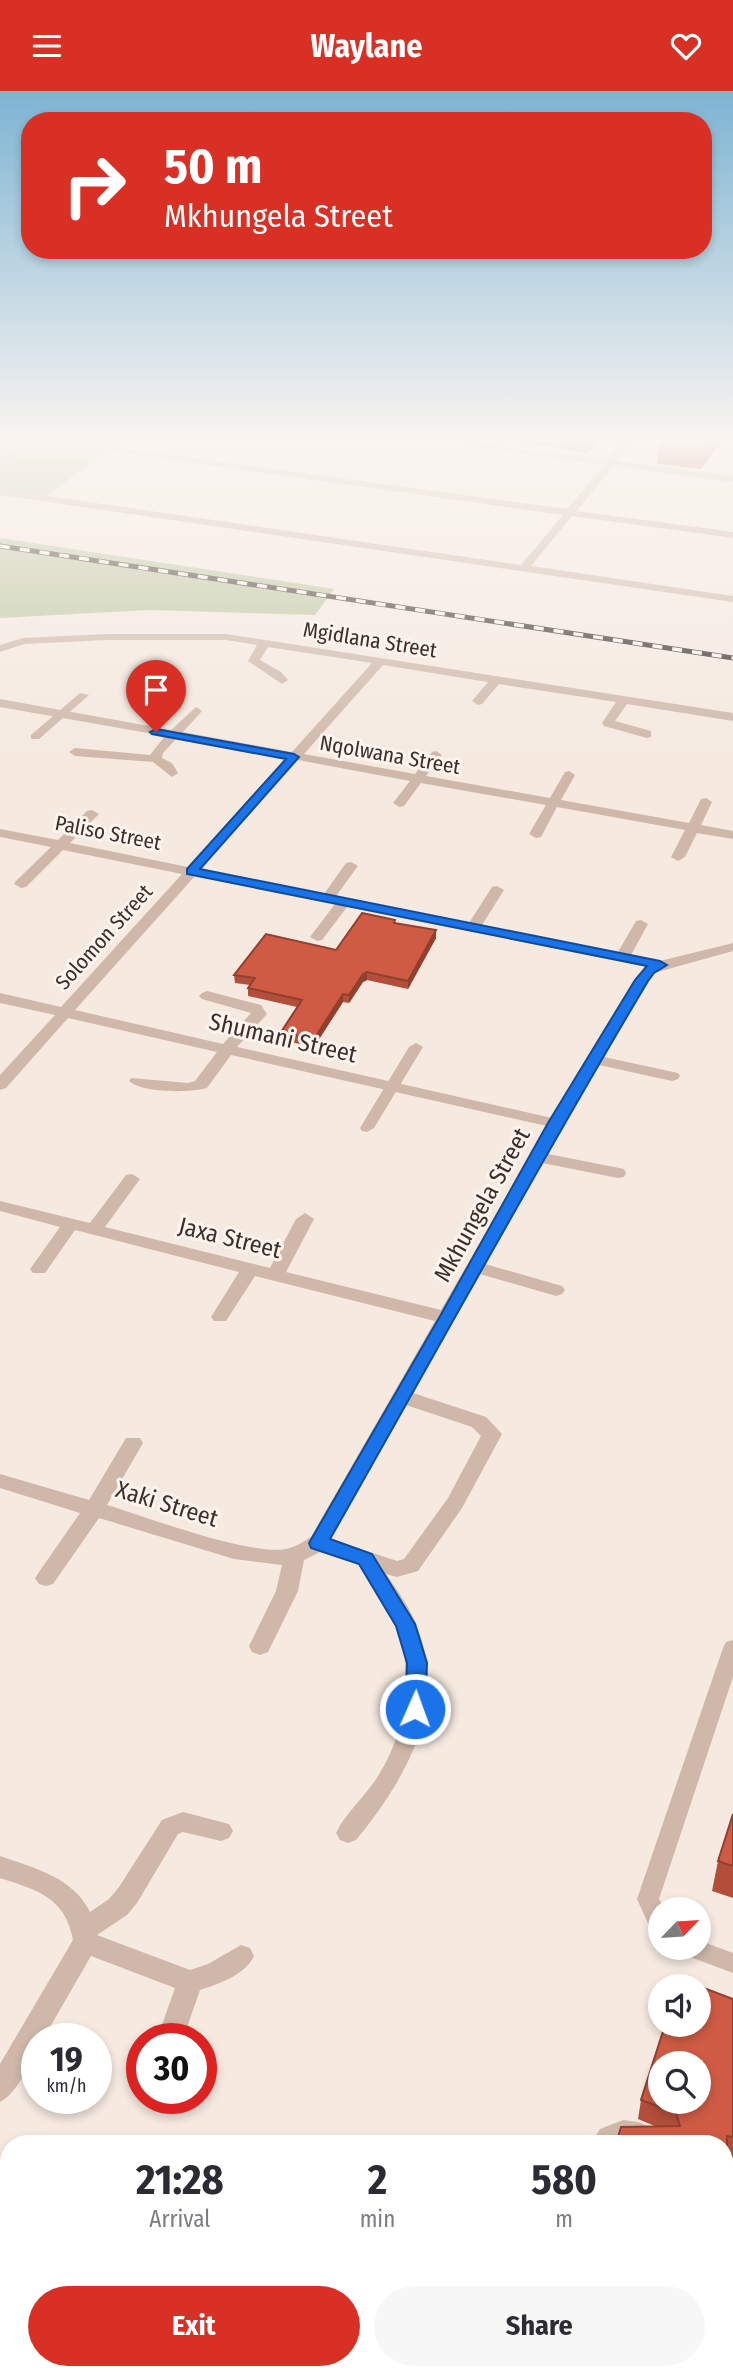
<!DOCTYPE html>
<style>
body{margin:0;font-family:"Fira Sans Condensed",sans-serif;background:#f7f7f7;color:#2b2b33;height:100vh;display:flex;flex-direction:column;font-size:26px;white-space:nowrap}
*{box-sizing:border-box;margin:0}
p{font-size:23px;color:#7c7c81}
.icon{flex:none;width:38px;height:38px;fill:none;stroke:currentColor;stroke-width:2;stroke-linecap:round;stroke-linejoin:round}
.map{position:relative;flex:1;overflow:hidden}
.side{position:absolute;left:0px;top:2044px;width:733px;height:245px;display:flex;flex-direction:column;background:#fff;border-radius:28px 28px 0 0;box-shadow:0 4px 10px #0003}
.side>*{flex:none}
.hud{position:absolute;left:21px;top:21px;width:691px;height:147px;border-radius:28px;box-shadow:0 4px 10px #0003;background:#d93025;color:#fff;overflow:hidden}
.needle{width:46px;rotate:65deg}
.controls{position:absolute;left:648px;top:1806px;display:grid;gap:14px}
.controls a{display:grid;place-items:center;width:63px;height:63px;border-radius:50%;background:#fff;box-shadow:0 4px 10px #0003;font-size:35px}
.speed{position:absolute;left:21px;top:1932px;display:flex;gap:14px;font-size:35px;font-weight:700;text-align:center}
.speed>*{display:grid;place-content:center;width:91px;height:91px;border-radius:50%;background:#fff;box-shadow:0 4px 10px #0003;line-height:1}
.speed small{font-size:18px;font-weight:400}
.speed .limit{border:10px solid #d22;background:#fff;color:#111}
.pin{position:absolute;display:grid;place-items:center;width:60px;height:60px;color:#fff;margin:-72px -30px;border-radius:50% 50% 50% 0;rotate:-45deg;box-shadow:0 0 7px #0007}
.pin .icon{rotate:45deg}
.me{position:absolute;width:77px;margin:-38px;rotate:2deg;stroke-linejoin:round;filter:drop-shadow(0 0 5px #0008)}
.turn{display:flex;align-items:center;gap:24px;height:147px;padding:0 28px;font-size:32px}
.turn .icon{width:91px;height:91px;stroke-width:2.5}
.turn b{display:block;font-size:49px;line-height:60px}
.eta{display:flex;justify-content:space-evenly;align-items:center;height:119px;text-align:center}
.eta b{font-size:42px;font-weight:700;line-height:49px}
.button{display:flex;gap:14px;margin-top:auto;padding:14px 28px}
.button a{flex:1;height:80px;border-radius:42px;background:#d93025;color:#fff;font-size:28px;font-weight:700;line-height:80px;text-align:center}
.button a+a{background:#f7f7f7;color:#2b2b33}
header{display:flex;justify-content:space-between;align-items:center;height:91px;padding:0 28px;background:#d93025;color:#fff;font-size:32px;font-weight:700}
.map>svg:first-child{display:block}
.green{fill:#bbc69e}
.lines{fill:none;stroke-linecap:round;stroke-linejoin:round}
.service{fill:#cfb8aa;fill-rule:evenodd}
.minor{fill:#cfb8aa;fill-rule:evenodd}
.rail-casing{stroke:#3c2e2a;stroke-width:5}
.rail{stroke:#fcf4ed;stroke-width:3.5;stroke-dasharray:10;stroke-linecap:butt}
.wall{fill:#b24e3a}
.shaded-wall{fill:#914030}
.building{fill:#cf5b44;stroke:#914030;stroke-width:2;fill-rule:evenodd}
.route{fill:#1a73e8;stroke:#114b97;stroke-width:2}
.labels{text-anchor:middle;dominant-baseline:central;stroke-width:6;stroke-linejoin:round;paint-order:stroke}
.far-street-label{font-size:21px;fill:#3c2e2a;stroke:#fcf4ed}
.street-label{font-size:24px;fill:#3c2e2a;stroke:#fcf4ed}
</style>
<header><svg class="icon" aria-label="menu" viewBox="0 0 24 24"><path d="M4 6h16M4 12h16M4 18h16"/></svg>Waylane<svg class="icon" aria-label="heart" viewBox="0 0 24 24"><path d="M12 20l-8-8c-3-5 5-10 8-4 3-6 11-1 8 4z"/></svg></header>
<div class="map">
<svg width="733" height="2289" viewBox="0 0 733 2289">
<rect width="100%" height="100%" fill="#f5e9e0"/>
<g class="green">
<polygon points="0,350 124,350 43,407 0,401"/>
<polygon points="0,447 334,498 315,524 149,519 0,527"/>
</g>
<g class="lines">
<g class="service">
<polygon points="80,602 89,604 39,648 31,648 31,644"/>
<polygon points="416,952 423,956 374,1037 367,1041 362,1040 360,1037 409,956"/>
<polygon points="733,1549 733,1586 659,1808 664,1818 660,1818 660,1844 652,1841 637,1808 723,1557 726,1551"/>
<polygon points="698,1849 733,1862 733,1882 685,1864 682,1857 698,1857"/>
<polygon points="623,2029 638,2031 671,2044 674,2053 591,2053 600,2038"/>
<polygon points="517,2280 543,2280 540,2289 514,2289"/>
</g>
<g class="minor">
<polygon points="27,350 38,350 0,375 0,368"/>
<polygon points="41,350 67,350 567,418 604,374 433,350 460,350 608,369 624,350 633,350 617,370 733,385 733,391 613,375 577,420 733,441 733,447 572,425 531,475 733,505 733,511 0,404 0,398 521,474 563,424"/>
<path d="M106,543H226L733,622V630L627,613L615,630L651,640V646L647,647L604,635L602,632L616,611L499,593L482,613L478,614L472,610L488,591L383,574L304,663L415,683L432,661L436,660L442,664L426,685L550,707L565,681L569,680L575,684L561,709L689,732L701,708L706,707L712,711L701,734L733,740V748L697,742L685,766L678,770L671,766L685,739L557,716L541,746L536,747L529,743L546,714L421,692L404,715L399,716L393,712L410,690L298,669L201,778L324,803L346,772L351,771L358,775L336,805L469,832L492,796L497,795L504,799L482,834L618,861L636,830L641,829L648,833L631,864L660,870L733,852V860L654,882L604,966L678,982L680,985L678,988L672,990L599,974L548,1063L624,1078L626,1082L624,1086L618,1087L542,1072L485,1173L562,1195L565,1199L562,1203L556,1205L480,1183L413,1302L486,1326L502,1343L462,1417L418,1480L397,1486L386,1483C398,1500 411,1518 418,1538C448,1616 404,1691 356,1749L348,1752L340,1749L336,1742C346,1721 366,1705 378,1685C405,1644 416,1580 395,1534C386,1513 370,1494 358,1473L320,1461L304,1469L298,1500L268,1561L260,1564L252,1561L249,1555L276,1500L282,1474L234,1468L99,1427L53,1493L46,1495L39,1493L35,1487L39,1481L80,1422L0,1397V1383L89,1409L126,1347H140L143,1352L107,1414C147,1426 249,1465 286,1458C295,1456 303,1451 311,1446L435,1230L255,1185L226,1230H214L211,1226L239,1181L75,1139L45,1182H33L30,1178L60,1136L0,1120V1110L90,1132L126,1084L132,1083L140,1088L105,1136L270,1177L296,1128L305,1122L314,1128L286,1181L441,1219L547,1035L231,964L207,997C190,1002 142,1002 129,990L131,987L188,992L195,990L217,961L68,927L6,997L0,999V984L55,924L0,912V902L61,916L182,783L63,759L26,796L21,797L14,793L16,790L51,756L0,746V738L58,749L87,720L92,719L99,723L70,752L188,776L286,667L177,647L163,662L162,667L172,672L178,682L172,686L153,671L75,665L69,661L75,657L150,664L165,645L0,616V608L171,639L196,616L202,620L183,641L292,661L372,572L268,556L260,569L281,581L288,589L282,593L248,570L257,554L226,549H106L24,553L0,561V554L23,547ZM195,785L335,813L310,846L317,850L322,849L347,816L645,875L552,1027L237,956L267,923L261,914L207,900L202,902L199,905L202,908L251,922L223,953L75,919ZM406,1314L472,1336L481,1345L448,1407L404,1468L397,1470L331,1448Z"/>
<path d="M183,1721L229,1733L233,1740L229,1747L221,1750L183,1741L178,1743L137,1812L127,1824L97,1844L190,1879L208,1873L241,1854L250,1857L254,1865C245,1884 219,1893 200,1899L183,1948H157L175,1897L91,1865L43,1948H37C37,1965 16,2004 0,2011V1973L73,1849C65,1806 37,1799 0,1787V1765C34,1777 73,1786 90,1821L109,1808L119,1796L162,1729Z"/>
<polygon points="0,2124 9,2128 9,2157 0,2153"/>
</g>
<defs>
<polyline id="rail" points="0,455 733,567"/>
</defs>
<use href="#rail" class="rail-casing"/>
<use href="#rail" class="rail"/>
</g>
<g class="wall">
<polygon points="513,350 598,350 587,362"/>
<polygon points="722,350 701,378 657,373 658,358"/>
<polygon points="395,829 395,832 436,839 436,847 408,898 367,889 363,891 349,912 343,911 314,956 281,949 281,941 297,916 248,905 248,897 250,894 235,892 234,884 336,859"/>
<polygon points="733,1723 733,1807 712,1800 718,1770"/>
<polygon points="733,1908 733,2067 727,2065 733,2289 657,2036 638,2028 641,2009"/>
</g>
<g class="shaded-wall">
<polygon points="588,350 598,350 587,362"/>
<polygon points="713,350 722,350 701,378 703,364"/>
<polygon points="436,839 436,847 408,898 408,890"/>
<polygon points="367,881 367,889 363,891 349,912 349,904 363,883"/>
<polygon points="343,903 343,911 314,956 314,948"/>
</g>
<g class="building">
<polygon points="665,350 713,350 703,364 658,358"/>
<polygon points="362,822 395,829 394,832 436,839 408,890 367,881 363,883 349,904 343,903 314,948 281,941 302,909 248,897 255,887 234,884 266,843 336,859"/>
<polygon points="733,1723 733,1775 718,1770"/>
<path d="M680,1888L733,1908V2046L727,2045V2072L733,2074V2289H539L542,2280H724V2053H616L621,2036L680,2035L676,2022L641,2009L665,1934H698V1895H677ZM660,1972H698V2011H660Z"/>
</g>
<linearGradient id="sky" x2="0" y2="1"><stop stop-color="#7db4d3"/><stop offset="0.52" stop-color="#faf5f1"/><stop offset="1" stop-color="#faf5f1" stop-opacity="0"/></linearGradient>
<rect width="733" height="671" fill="url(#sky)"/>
<path class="route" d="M156,638L294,663L299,666L200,778L660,870L667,874L654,882L648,890C538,1074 436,1262 330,1448L372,1463L415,1533L427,1572L425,1618L422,1624L415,1627L408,1624L405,1618L407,1572L396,1535L359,1473L311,1457L309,1452L439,1227L548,1032L635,889L647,875L187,783V778L286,668L152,643L150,641Z"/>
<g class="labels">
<g class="far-street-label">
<text transform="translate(370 549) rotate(9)">Mgidlana Street</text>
<text transform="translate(390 664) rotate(10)">Nqolwana Street</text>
<text transform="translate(108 742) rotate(11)">Paliso Street</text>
<text transform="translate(104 846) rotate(-48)">Solomon Street</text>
</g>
<g class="street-label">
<text transform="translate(283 947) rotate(13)">Shumani Street</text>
<text transform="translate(482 1114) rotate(-61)">Mkhungela Street</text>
<text transform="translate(230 1147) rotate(14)">Jaxa Street</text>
<text transform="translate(167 1413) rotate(17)">Xaki Street</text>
</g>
</g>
</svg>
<div class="controls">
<a><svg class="needle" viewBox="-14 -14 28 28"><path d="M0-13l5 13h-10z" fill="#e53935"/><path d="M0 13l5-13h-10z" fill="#7c7c81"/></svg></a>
<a><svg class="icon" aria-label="sound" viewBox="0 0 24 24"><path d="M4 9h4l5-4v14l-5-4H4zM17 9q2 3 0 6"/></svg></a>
<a><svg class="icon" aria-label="search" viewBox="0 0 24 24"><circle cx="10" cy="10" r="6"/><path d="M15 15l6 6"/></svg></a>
</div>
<div class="speed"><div>19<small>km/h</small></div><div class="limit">30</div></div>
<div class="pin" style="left:156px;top:641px;background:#d93025"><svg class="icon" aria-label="arrive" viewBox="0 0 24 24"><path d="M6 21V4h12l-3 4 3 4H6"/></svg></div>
<svg class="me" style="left:415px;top:1618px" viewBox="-20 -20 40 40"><circle r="17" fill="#1a73e8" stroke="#fff" stroke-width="3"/><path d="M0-11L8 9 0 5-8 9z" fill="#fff"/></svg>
<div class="hud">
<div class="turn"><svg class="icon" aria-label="right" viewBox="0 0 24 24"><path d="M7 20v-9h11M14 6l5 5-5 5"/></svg><div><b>50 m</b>Mkhungela Street</div></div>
</div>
<section class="side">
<div class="eta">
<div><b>21:28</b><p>Arrival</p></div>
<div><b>2</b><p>min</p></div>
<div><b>580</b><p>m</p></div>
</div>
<div class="button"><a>Exit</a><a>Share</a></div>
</section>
</div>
